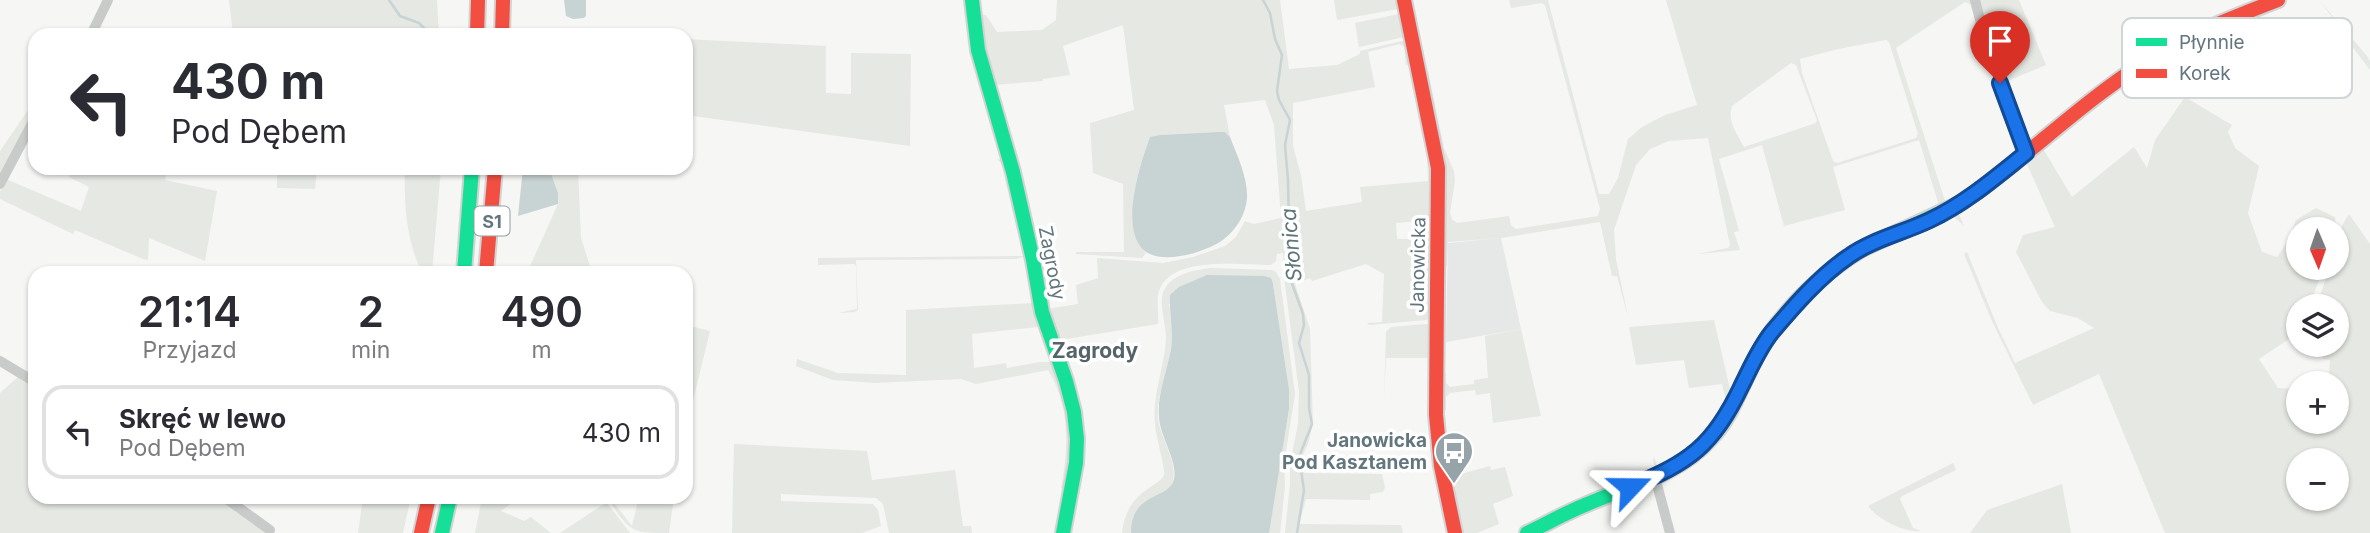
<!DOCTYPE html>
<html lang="pl">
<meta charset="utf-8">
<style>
body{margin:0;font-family:Inter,sans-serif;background:#f7f7f7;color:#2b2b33;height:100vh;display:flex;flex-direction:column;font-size:26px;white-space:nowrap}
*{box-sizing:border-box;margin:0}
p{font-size:23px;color:#7c7c81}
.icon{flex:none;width:38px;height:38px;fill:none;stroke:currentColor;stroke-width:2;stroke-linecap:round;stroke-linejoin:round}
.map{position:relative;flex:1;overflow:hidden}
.drawer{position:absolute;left:28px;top:266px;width:665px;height:238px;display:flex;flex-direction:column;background:#fff;border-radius:21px;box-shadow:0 2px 5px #0004}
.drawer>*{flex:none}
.guide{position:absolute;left:28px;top:28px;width:665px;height:147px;border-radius:21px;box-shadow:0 2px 5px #0004;background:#fff;color:#2b2b33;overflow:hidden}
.needle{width:46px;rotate:178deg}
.fabs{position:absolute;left:2286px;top:217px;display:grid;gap:14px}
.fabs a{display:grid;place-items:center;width:63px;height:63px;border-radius:50%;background:#fff;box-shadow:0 2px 5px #0004;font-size:35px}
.pin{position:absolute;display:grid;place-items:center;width:60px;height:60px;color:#fff;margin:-72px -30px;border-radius:50% 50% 50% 0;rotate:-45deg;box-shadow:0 0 7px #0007}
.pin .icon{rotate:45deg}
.me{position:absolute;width:77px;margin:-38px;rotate:67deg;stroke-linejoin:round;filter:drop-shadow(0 0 5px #0008)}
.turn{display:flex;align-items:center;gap:24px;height:147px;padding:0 28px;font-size:32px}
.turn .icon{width:91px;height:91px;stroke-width:2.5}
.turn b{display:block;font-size:49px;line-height:60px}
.eta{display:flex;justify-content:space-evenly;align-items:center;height:119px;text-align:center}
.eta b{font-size:42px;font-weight:600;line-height:49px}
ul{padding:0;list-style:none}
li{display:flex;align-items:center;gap:21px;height:94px;margin:0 14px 10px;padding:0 14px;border:4px solid #e1e1e2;border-radius:21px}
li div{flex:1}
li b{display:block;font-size:26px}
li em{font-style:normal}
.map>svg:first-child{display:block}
.built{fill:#e6e8e7}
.green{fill:#e6e8e3;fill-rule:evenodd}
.water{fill:#c8d3d4}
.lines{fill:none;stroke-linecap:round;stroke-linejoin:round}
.stream{stroke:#c8d3d4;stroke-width:2.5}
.fast-casing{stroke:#d2d3d3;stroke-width:18}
.jam-casing{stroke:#d2d3d3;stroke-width:18}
.street{stroke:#c9cbca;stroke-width:10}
.fast{stroke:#16e098;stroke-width:14}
.jam{stroke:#f24e42;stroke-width:14}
.route-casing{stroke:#114b97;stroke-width:18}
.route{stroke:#1a73e8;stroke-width:12}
.labels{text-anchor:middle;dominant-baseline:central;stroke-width:7;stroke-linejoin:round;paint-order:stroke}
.shield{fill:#fff;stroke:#929fa5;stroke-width:2}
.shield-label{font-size:18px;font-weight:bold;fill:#63767e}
.street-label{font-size:19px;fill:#63767e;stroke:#fff}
.poi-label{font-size:19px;font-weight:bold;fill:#63767e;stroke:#fff;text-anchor:end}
.water-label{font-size:21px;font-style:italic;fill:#5e7679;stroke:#fff}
.neighbourhood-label{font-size:21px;font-weight:bold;fill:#55636a;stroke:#fff}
.key{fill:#fff;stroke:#d0d6d8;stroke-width:2}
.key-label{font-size:19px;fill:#63767e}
</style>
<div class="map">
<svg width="2370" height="533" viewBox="0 0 2370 533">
<rect width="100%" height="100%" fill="#f6f6f5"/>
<polygon class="built" points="1501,238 1521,329 1446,342 1448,243"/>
<g class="green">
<polygon points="229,0 437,0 439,35 233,35"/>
<path d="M1057,0H1280L1289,69L1337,65L1360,54V51L1402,41L1406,43L1410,64L1406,66L1404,47L1400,44L1368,52L1375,87L1293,103V146L1301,175L1306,211L1362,202L1360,187L1428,181L1427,155L1433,158L1434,178L1429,181V185L1434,186L1432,220L1396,223L1397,239H1424V229L1432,230L1431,317L1426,320L1369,325L1367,323L1382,322L1384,274L1366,264L1312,281L1310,278L1295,284L1310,329L1313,423L1308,444L1302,457L1304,473L1382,474L1385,487L1383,492L1370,494V500L1306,499L1299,524L1401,525L1403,533H1285L1290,484V464L1298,424L1299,392L1285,285L1283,253L1277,254L1276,261L1271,265C1241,265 1171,255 1159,291C1156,301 1159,313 1158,324L1054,341L1047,309L1078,304L1076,285L1098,278L1097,258L1163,263L1193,257L1225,246L1236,237L1245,221L1254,224L1281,218L1274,125L1265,100L1224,105L1230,137L1225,132H1217L1161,135L1150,138C1138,168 1121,225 1146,253L1142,258L1076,254V252H1124L1123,184L1093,173L1090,123L1134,110L1123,25L1063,46L1070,75L1043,79V81L992,85L977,14L986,15L997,32L1042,30L1056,20Z"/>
<polygon points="1334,0 1400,0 1399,9 1337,20"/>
<path d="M1509,0H1548L1599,194H1609L1618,178L1628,139L1642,127L1665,115L1697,105L1666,0H1973L1979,26L2021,152L1962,198L1946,207L1942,206V209L1924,219L1940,209L1919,140L1833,167L1845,210L1784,226L1762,145L1719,159L1739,231L1734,232L1740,250L1697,254L1728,248L1730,245L1708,138L1669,141L1650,149L1636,165L1614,230L1616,259L1628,317L1617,276H1612L1600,222L1501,238L1448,242L1447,266L1444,264L1446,170L1425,72L1428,71L1444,148L1454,171L1455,180L1450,213L1452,219L1457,223L1509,216L1511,225L1516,229L1598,216L1600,209L1545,5L1542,3L1511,8ZM1965,2L1970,4L2019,149L1977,185L1948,203L1945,201L1896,48ZM1886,40L1889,42L1918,134L1916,138L1837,163L1833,161L1802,73L1800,59L1838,49ZM1791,63L1796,65L1817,120L1816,123L1744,147C1737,134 1727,121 1732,106Z"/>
<polygon points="1978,0 2019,0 2046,65 2005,82 2029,143 2051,125 2028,146 2002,83"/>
<polygon points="2319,0 2367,56 2370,61 2370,70 2332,20 2332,17"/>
<polygon points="1399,14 1404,37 1359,47 1355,23"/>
<polygon points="686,39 826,46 826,93 851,94 851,53 911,54 910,146 686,115"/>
<path d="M2185,97L2232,125L2228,132L2235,148L2259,166L2248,213L2262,252L2277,257L2288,241L2296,220L2316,208L2335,217L2336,229H2298V268H2323L2310,305L2298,306V333L2259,359L2278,388L2298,389V422H2336V383H2328L2330,360L2323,359L2320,345H2336V306H2317L2329,268H2336C2336,248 2337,231 2349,214L2370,244V533H2165L2099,374L2033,405L1992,321L1964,254L1967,252L1998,328L2015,363L2094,328L2078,318L2050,311L2042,302L2016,252L2023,235L2055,227L2026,162L1958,212L1964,226L1952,215L2042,147L2072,197L2134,147L2147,168L2155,140ZM2298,460H2336V499H2298Z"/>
<polygon points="35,100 35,111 0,178 0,151"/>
<polygon points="997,159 1005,160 1027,256 1016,259 856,260 858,310 854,312 838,313 857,309 856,266 854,264 818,265 818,258 1023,256 1005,168"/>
<polygon points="73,168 168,168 165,180 217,191 205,261 149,238 148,260 143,259 75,230 73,234 0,199 0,192 6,179 81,211 89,187 69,177"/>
<polygon points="277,168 317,168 315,189 277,188"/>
<path d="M405,168H441L432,273H422C406,239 404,205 405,168Z"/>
<polygon points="549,168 578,168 581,238 592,273 527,273 558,204 558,193"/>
<path d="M1211,268L1272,270L1276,272L1280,279L1295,394L1284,464L1285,486L1280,533H1269V527L1289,409V389L1273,284L1169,304C1172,319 1174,334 1171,348C1168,372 1156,395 1158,419C1161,442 1181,464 1171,487L1131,531V533H1122C1125,510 1133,498 1152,486C1156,483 1162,480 1164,475C1166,470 1155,433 1155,423C1152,394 1165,366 1166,338C1166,324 1158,303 1164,290C1172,274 1195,270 1211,268Z"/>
<path d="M1032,296H1035L1042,330L1040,332L1038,327L972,334L974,368L1006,363L1007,368L1040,362H1055L1073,424L1068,489L1061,488C1069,448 1070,405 1048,370L976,384L961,379L874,383L833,380L796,366L797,359L838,373L906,375V310L1032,303Z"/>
<path d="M1714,320L1730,389L1735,388L1742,372L1743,376C1719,424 1708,445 1659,471L1655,469L1653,459L1654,457L1658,469C1690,452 1709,437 1727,405L1722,384L1689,388L1684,360L1636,365L1629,327Z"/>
<polygon points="1426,324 1432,326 1431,356 1426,358 1386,358 1384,400 1386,332 1391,327"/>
<polygon points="686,325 710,331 686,429"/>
<polygon points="1521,329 1541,416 1493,423 1490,393 1476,395 1475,390 1450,393 1446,397 1446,410 1442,409 1441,372 1446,373 1446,383 1450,387 1474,384 1474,380 1488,378 1485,336"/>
<polygon points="18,377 35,384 35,497 220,497 270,533 0,533 0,393"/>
<polygon points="734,444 867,451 872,480 955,470 963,526 971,526 972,533 889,533 883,504 876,498 781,494 781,501 873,504 878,510 881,526 862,533 732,533"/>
<path d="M1953,463L1956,470L1902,496L1900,499L1913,528L1921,531C1905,533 1877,519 1868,506Z"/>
<polygon points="1490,466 1491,470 1505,467 1513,496 1493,504 1499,524 1477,533 1462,533 1452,488 1454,487 1453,482 1451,482 1450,477"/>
<polygon points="2062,484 2071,533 1970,533 1987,510"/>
<polygon points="363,497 411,497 403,533 358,533"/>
<polygon points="482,497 520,497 501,511 524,521 531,517 551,533 475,533"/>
<path d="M639,497H674L669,533C635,533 631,533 612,505L614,503L632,526Z"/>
<polygon points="607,503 630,533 560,533 604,504"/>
</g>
<g class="water">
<polygon points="564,0 586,0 586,16 584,18 573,19 566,16"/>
<path d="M1217,132H1225L1230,137C1237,155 1248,178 1247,198C1246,214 1236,230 1224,239C1206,253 1155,268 1140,246C1122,221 1140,164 1150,137L1160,135Z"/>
<polygon points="523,168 549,168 558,193 558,204 518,216"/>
<path d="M1207,275L1264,276L1271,278L1273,284L1289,389V409L1269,533H1131C1131,491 1170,500 1174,479C1178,461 1160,437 1159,417C1157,394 1167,372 1171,349C1174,331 1169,313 1170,295L1179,287Z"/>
</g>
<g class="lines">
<g class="stream">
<polyline points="389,0 400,16 419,23 431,35"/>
<polyline points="1263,0 1270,13 1275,39 1282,55 1277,91 1279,100 1290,120 1285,145 1288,180 1290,278 1303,314 1304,325 1299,343 1309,375 1309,408 1312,424 1299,457 1304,490 1297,533"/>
</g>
<defs>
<g id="fast">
<polyline points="972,0 978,50 1013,172 1033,260 1042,312 1066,381 1074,412 1077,439 1076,463 1063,533"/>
<polyline points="464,273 472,168"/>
<polyline points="442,533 450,497"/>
<path d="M1527,533C1546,524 1565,513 1585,505C1628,486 1679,475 1711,438C1732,416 1741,386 1755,359C1778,315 1820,274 1862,249L1959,204"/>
</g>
<g id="jam">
<polyline points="1404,0 1438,168 1436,415 1441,466 1455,533"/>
<polyline points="477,35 478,0"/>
<polyline points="502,35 503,0"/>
<path d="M1959,204C2023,161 2077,106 2142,64C2184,36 2231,18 2278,0"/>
<polyline points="486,273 495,168"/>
<polyline points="421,533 429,497"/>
</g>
</defs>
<use href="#fast" class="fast-casing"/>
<use href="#jam" class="jam-casing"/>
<g class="street">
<polyline points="1975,0 1986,43 2026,153"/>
<polyline points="91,35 108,0"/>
<polyline points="0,184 35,118"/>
<polyline points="0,361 35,382"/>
<polyline points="1655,477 1670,533"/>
<polyline points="224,497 270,530"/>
</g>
<use href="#fast" class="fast"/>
<use href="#jam" class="jam"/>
</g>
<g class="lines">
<defs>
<path id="route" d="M1630,487C1690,462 1713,446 1741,387C1750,369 1759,348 1772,332C1794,306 1820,276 1848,257C1873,239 1903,233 1930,220C1966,203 1996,177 2026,153L2000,83"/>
</defs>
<use href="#route" class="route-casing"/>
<use href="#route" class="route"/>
</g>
<defs>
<symbol id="bus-pin" viewBox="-11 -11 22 30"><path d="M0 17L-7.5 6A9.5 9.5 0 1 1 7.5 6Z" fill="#96a3a8" stroke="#fff"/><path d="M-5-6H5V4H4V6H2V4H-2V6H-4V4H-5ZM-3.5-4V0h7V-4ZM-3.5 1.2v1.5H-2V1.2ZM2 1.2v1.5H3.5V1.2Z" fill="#fff"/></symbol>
</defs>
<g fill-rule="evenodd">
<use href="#bus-pin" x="1432" y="429" width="44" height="60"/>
</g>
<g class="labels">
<rect class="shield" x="474.5" y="206.5" width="35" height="29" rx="5"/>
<g class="shield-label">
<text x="492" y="221">S1</text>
</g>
<g class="street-label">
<text transform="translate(1052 263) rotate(79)">Zagrody</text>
<text transform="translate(1418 265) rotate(-89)">Janowicka</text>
</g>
<g class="poi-label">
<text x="1427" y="440">Janowicka<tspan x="1427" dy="22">Pod Kasztanem</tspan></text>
</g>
<g class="water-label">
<text transform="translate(1291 245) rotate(-95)">Słonica</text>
</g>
<g class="neighbourhood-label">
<text x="1095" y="350">Zagrody</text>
</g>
</g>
<rect x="2122" y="18" width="230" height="80" rx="10" class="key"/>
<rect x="2136" y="38" width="31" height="8" fill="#16e098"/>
<rect x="2136" y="69" width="31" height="9" fill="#f24e42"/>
<g class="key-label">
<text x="2179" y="49">Płynnie</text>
<text x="2179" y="80">Korek</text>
</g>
</svg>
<div class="fabs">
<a><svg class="needle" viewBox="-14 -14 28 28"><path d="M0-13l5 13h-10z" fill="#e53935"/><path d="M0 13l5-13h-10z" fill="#7c7c81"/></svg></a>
<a><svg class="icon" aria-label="layers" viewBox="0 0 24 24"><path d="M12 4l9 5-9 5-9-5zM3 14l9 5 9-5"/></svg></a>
<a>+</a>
<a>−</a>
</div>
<div class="pin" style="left:2000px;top:83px;background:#d93025"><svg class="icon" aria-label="arrive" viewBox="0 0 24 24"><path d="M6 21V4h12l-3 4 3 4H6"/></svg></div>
<svg class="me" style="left:1630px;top:487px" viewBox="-20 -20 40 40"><path d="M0-17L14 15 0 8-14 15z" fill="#1a73e8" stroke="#fff" stroke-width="4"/></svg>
<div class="guide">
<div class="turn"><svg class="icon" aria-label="left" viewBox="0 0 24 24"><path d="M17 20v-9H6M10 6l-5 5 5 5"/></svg><div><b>430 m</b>Pod Dębem</div></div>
</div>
<section class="drawer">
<div class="eta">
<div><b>21:14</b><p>Przyjazd</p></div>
<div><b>2</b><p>min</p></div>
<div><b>490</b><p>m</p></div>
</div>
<ul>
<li><svg class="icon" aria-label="left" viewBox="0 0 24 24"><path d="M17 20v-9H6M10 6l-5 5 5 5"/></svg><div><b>Skręć w lewo</b><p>Pod Dębem</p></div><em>430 m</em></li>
</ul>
</section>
</div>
